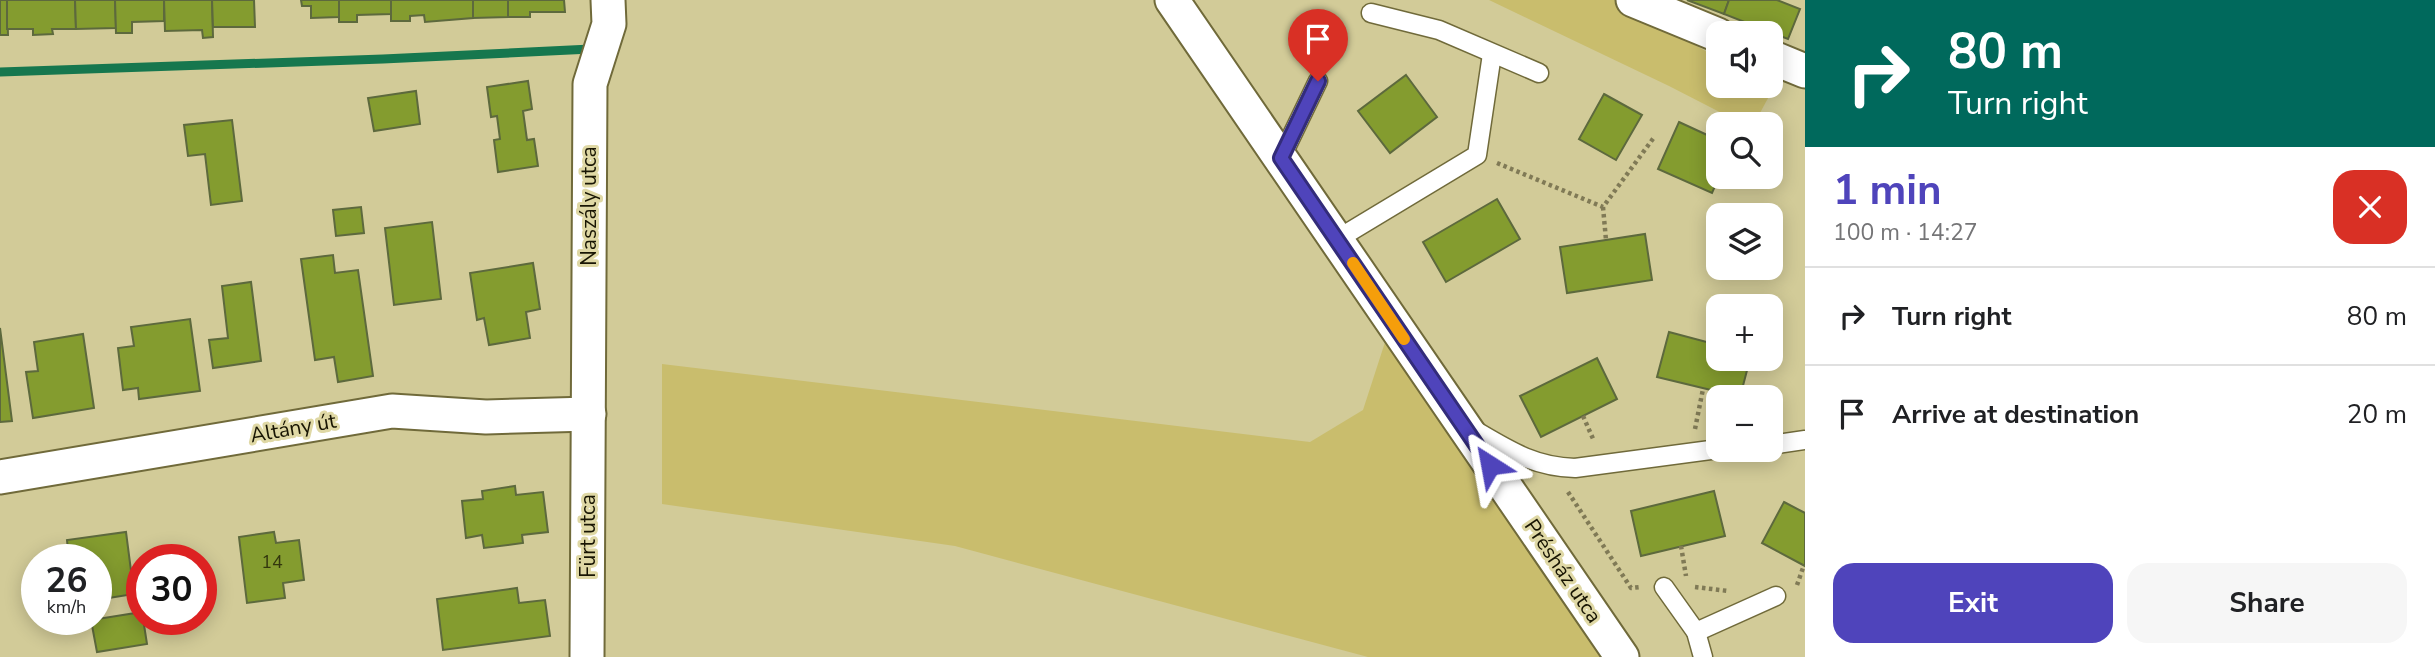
<!DOCTYPE html>
<meta charset="utf-8">
<style>
body{margin:0;font-family:"Nunito Sans",sans-serif;background:#f6f6f6;color:#202124;height:100vh;display:flex;flex-direction:column;font-size:26px;white-space:nowrap}
*{box-sizing:border-box;margin:0}
p{font-size:23px;color:#757577}
.icon{flex:none;width:38px;height:38px;fill:none;stroke:currentColor;stroke-width:2;stroke-linecap:round;stroke-linejoin:round}
.map{position:relative;flex:1;overflow:hidden}
.panel{display:flex;flex-direction:column;background:#fff;width:630px}
.panel>*{flex:none}
.banner{background:#00695c;color:#fff;overflow:hidden}
.controls{position:absolute;left:1706px;top:21px;display:grid;gap:14px}
.controls a{display:grid;place-items:center;width:77px;height:77px;border-radius:14px;background:#fff;box-shadow:0 4px 18px #0003;font-size:35px}
.speed{position:absolute;left:21px;top:544px;display:flex;gap:14px;font-size:35px;font-weight:700;text-align:center}
.speed>*{display:grid;place-content:center;width:91px;height:91px;border-radius:50%;background:#fff;box-shadow:0 4px 18px #0003;line-height:1}
.speed small{font-size:18px;font-weight:400}
.speed .limit{border:10px solid #d22;background:#fff;color:#111}
.pin{position:absolute;display:grid;place-items:center;width:60px;height:60px;color:#fff;margin:-72px -30px;border-radius:50% 50% 50% 0;rotate:-45deg;box-shadow:0 0 7px #0007}
.pin .icon{rotate:45deg}
.me{position:absolute;width:77px;margin:-38px;rotate:326deg;stroke-linejoin:round;filter:drop-shadow(0 0 5px #0008)}
.turn{display:flex;align-items:center;gap:24px;height:147px;padding:0 28px;font-size:32px}
.turn .icon{width:91px;height:91px;stroke-width:2.5}
.turn b{display:block;font-size:49px;line-height:60px}
.round{display:grid;place-items:center;flex:none;width:74px;height:74px;border-radius:21px;background:#f6f6f6}
.headline{display:flex;align-items:center;justify-content:space-between;height:119px;padding:0 28px}
h1{font-size:42px;font-weight:700;line-height:52px;color:#4f44bb}
.primary-button{display:flex;gap:14px;margin-top:auto;padding:14px 28px}
.primary-button a{flex:1;height:80px;border-radius:21px;background:#4f44bb;color:#fff;font-size:28px;font-weight:700;line-height:80px;text-align:center}
.primary-button a+a{background:#f6f6f6;color:#202124}
ul{padding:0;list-style:none}
li{display:flex;align-items:center;gap:21px;height:98px;padding:0 28px;border-top:2px solid #e0e0e0}
li div{flex:1}
li b{display:block;font-size:26px}
li em{font-style:normal}
main{display:flex;flex:1;min-height:0}
.map>svg:first-child{display:block}
.green{fill:#c9bd6d}
.lines{fill:none;stroke-linecap:round;stroke-linejoin:round}
.stream{stroke:#16774e;stroke-width:9}
.building{fill:#849c2f;stroke:#5d693d;stroke-width:2}
.lane-casing{stroke:#706a3a;stroke-width:21}
.street-casing{stroke:#706a3a;stroke-width:37}
.path{stroke:#807a56;stroke-width:4.5;stroke-dasharray:3.5 3.5;stroke-linecap:butt}
.lane{stroke:#fff;stroke-width:18}
.street{stroke:#fff;stroke-width:33}
.route-casing{stroke:#332c7a;stroke-width:18}
.route{stroke:#4f44bb;stroke-width:12}
.slow{stroke:#f59e0b;stroke-width:12}
.labels{text-anchor:middle;dominant-baseline:central;stroke-width:6;stroke-linejoin:round;paint-order:stroke}
.number-label{font-size:18px;fill:#33370e}
.street-label{font-size:21px;fill:#181503;stroke:#dfd8a5}
</style>
<main>
<div class="map">
<svg width="1805" height="657" viewBox="0 0 1805 657">
<rect width="100%" height="100%" fill="#d2cb98"/>
<g class="green">
<polygon points="1489,0 1615,0 1718,58 1718,86 1767,86 1773,89 1754,124 1743,124 1669,86"/>
<polygon points="1388,333 1605,657 1368,657 955,546 662,504 662,364 1310,442 1363,410"/>
</g>
<g class="lines">
<polyline class="stream" points="0,72 383,59 591,49"/>
</g>
<g class="building">
<polygon points="0,0 7,0 8,35 0,35"/>
<polygon points="7,0 75,0 76,29 52,29 53,34 33,35 33,29 7,29"/>
<polygon points="75,0 115,0 116,28 76,29"/>
<polygon points="115,0 164,0 164,21 132,22 132,33 116,33"/>
<polygon points="164,0 212,0 213,37 203,38 202,30 165,31"/>
<polygon points="212,0 254,0 255,27 213,27"/>
<polygon points="301,0 339,0 339,17 311,18 311,6 302,6"/>
<polygon points="339,0 391,0 391,14 357,15 357,22 339,22"/>
<polygon points="391,0 473,0 473,18 425,22 424,15 410,16 410,21 391,21"/>
<polygon points="473,0 508,0 508,17 473,18"/>
<polygon points="508,0 564,0 565,12 530,12 530,17 508,17"/>
<polygon points="1687,0 1729,0 1724,14"/>
<polygon points="1729,0 1777,0 1800,9 1788,39 1724,14"/>
<polygon points="1406,75 1437,117 1390,153 1358,111"/>
<polygon points="528,81 532,109 523,111 527,140 534,139 538,166 498,172 494,140 500,139 497,116 491,117 487,87"/>
<polygon points="416,91 420,124 374,131 368,98"/>
<polygon points="1604,94 1642,115 1616,160 1579,139"/>
<polygon points="232,120 242,201 211,205 205,154 188,156 184,125"/>
<polygon points="1679,122 1718,140 1719,177 1712,193 1658,169"/>
<polygon points="1497,199 1520,239 1446,282 1423,242"/>
<polygon points="361,207 364,233 336,236 333,210"/>
<polygon points="432,222 441,299 394,305 385,228"/>
<polygon points="1645,234 1652,280 1567,293 1560,247"/>
<polygon points="333,255 335,273 358,270 373,376 338,382 334,357 315,360 301,259"/>
<polygon points="533,263 540,309 526,312 530,338 489,345 484,318 477,320 470,273"/>
<polygon points="251,282 261,361 213,368 209,340 228,338 222,286"/>
<polygon points="190,319 200,391 139,399 138,388 123,390 118,348 134,346 131,327"/>
<polygon points="0,328 12,421 0,422"/>
<polygon points="1669,332 1718,345 1718,359 1750,359 1740,397 1657,377"/>
<polygon points="83,334 94,408 33,418 26,372 38,371 34,342"/>
<polygon points="1597,358 1617,399 1541,437 1520,396"/>
<polygon points="515,486 516,495 543,492 548,532 522,535 523,543 484,548 482,535 466,538 462,501 483,499 482,491"/>
<polygon points="1714,491 1725,536 1641,556 1631,511"/>
<polygon points="1784,502 1805,513 1805,566 1762,543"/>
<polygon points="126,532 134,594 96,600 96,560 69,560 67,540"/>
<polygon points="274,532 276,543 299,540 304,580 283,583 285,598 247,603 239,537"/>
<polygon points="517,588 519,603 545,600 550,636 443,650 437,599"/>
<polygon points="142,612 147,644 97,652 91,620"/>
</g>
<g class="lines">
<defs>
<g id="lane">
<polyline points="1371,13 1439,30 1539,73"/>
<polyline points="1281,158 1318,81"/>
<polyline points="1336,240 1477,155 1492,54"/>
<path d="M1476,431C1510,451 1535,467 1575,468L1718,449"/>
<polyline points="1771,445 1805,440"/>
<polyline points="1664,587 1696,632 1703,657"/>
<polyline points="1696,632 1776,596"/>
</g>
<g id="street">
<polyline points="1172,0 1622,657"/>
<polyline points="1633,0 1718,35"/>
<polyline points="1771,57 1805,71"/>
<polyline points="0,477 392,411 486,417 589,414"/>
<polyline points="587,657 590,84 609,24 608,0"/>
</g>
</defs>
<use href="#lane" class="lane-casing"/>
<use href="#street" class="street-casing"/>
<g class="path">
<polyline points="1497,163 1603,207 1655,136"/>
<polyline points="1603,207 1606,240"/>
<polyline points="1583,416 1594,441"/>
<polyline points="1695,429 1703,389"/>
<polyline points="1568,492 1631,588 1640,587"/>
<polyline points="1681,546 1686,576"/>
<polyline points="1797,585 1804,565"/>
<polyline points="1695,587 1728,591"/>
</g>
<use href="#lane" class="lane"/>
<use href="#street" class="street"/>
</g>
<g class="lines">
<defs>
<polyline id="route" points="1318,81 1281,158 1490,465"/>
</defs>
<use href="#route" class="route-casing"/>
<use href="#route" class="route"/>
<polyline class="slow" points="1353,263 1404,339"/>
</g>
<g class="labels">
<g class="number-label">
<text x="272" y="562">14</text>
</g>
<g class="street-label">
<text transform="translate(589 206) rotate(-90)">Naszály utca</text>
<text transform="translate(293 428) rotate(-10)">Altány út</text>
<text transform="translate(588 536) rotate(-90)">Fürt utca</text>
<text transform="translate(1563 571) rotate(56)">Présház utca</text>
</g>
</g>
</svg>
<div class="controls">
<a><svg class="icon" aria-label="sound" viewBox="0 0 24 24"><path d="M4 9h4l5-4v14l-5-4H4zM17 9q2 3 0 6"/></svg></a>
<a><svg class="icon" aria-label="search" viewBox="0 0 24 24"><circle cx="10" cy="10" r="6"/><path d="M15 15l6 6"/></svg></a>
<a><svg class="icon" aria-label="layers" viewBox="0 0 24 24"><path d="M12 4l9 5-9 5-9-5zM3 14l9 5 9-5"/></svg></a>
<a>+</a>
<a>−</a>
</div>
<div class="speed"><div>26<small>km/h</small></div><div class="limit">30</div></div>
<div class="pin" style="left:1318px;top:81px;background:#d93025"><svg class="icon" aria-label="arrive" viewBox="0 0 24 24"><path d="M6 21V4h12l-3 4 3 4H6"/></svg></div>
<svg class="me" style="left:1490px;top:465px" viewBox="-20 -20 40 40"><path d="M0-17L14 15 0 8-14 15z" fill="#4f44bb" stroke="#fff" stroke-width="4"/></svg>
</div>
<section class="panel">
<div class="banner">
<div class="turn"><svg class="icon" aria-label="right" viewBox="0 0 24 24"><path d="M7 20v-9h11M14 6l5 5-5 5"/></svg><div><b>80 m</b>Turn right</div></div>
</div>
<div class="headline"><div><h1>1 min</h1><p>100 m · 14:27</p></div><a class="round" style="background:#d93025;color:#fff"><svg class="icon" aria-label="close" viewBox="0 0 24 24"><path d="M6 6l12 12M18 6L6 18"/></svg></a></div>
<ul>
<li><svg class="icon" aria-label="right" viewBox="0 0 24 24"><path d="M7 20v-9h11M14 6l5 5-5 5"/></svg><div><b>Turn right</b></div><em>80 m</em></li>
<li><svg class="icon" aria-label="arrive" viewBox="0 0 24 24"><path d="M6 21V4h12l-3 4 3 4H6"/></svg><div><b>Arrive at destination</b></div><em>20 m</em></li>
</ul>
<div class="primary-button"><a>Exit</a><a>Share</a></div>
</section>
</main>
